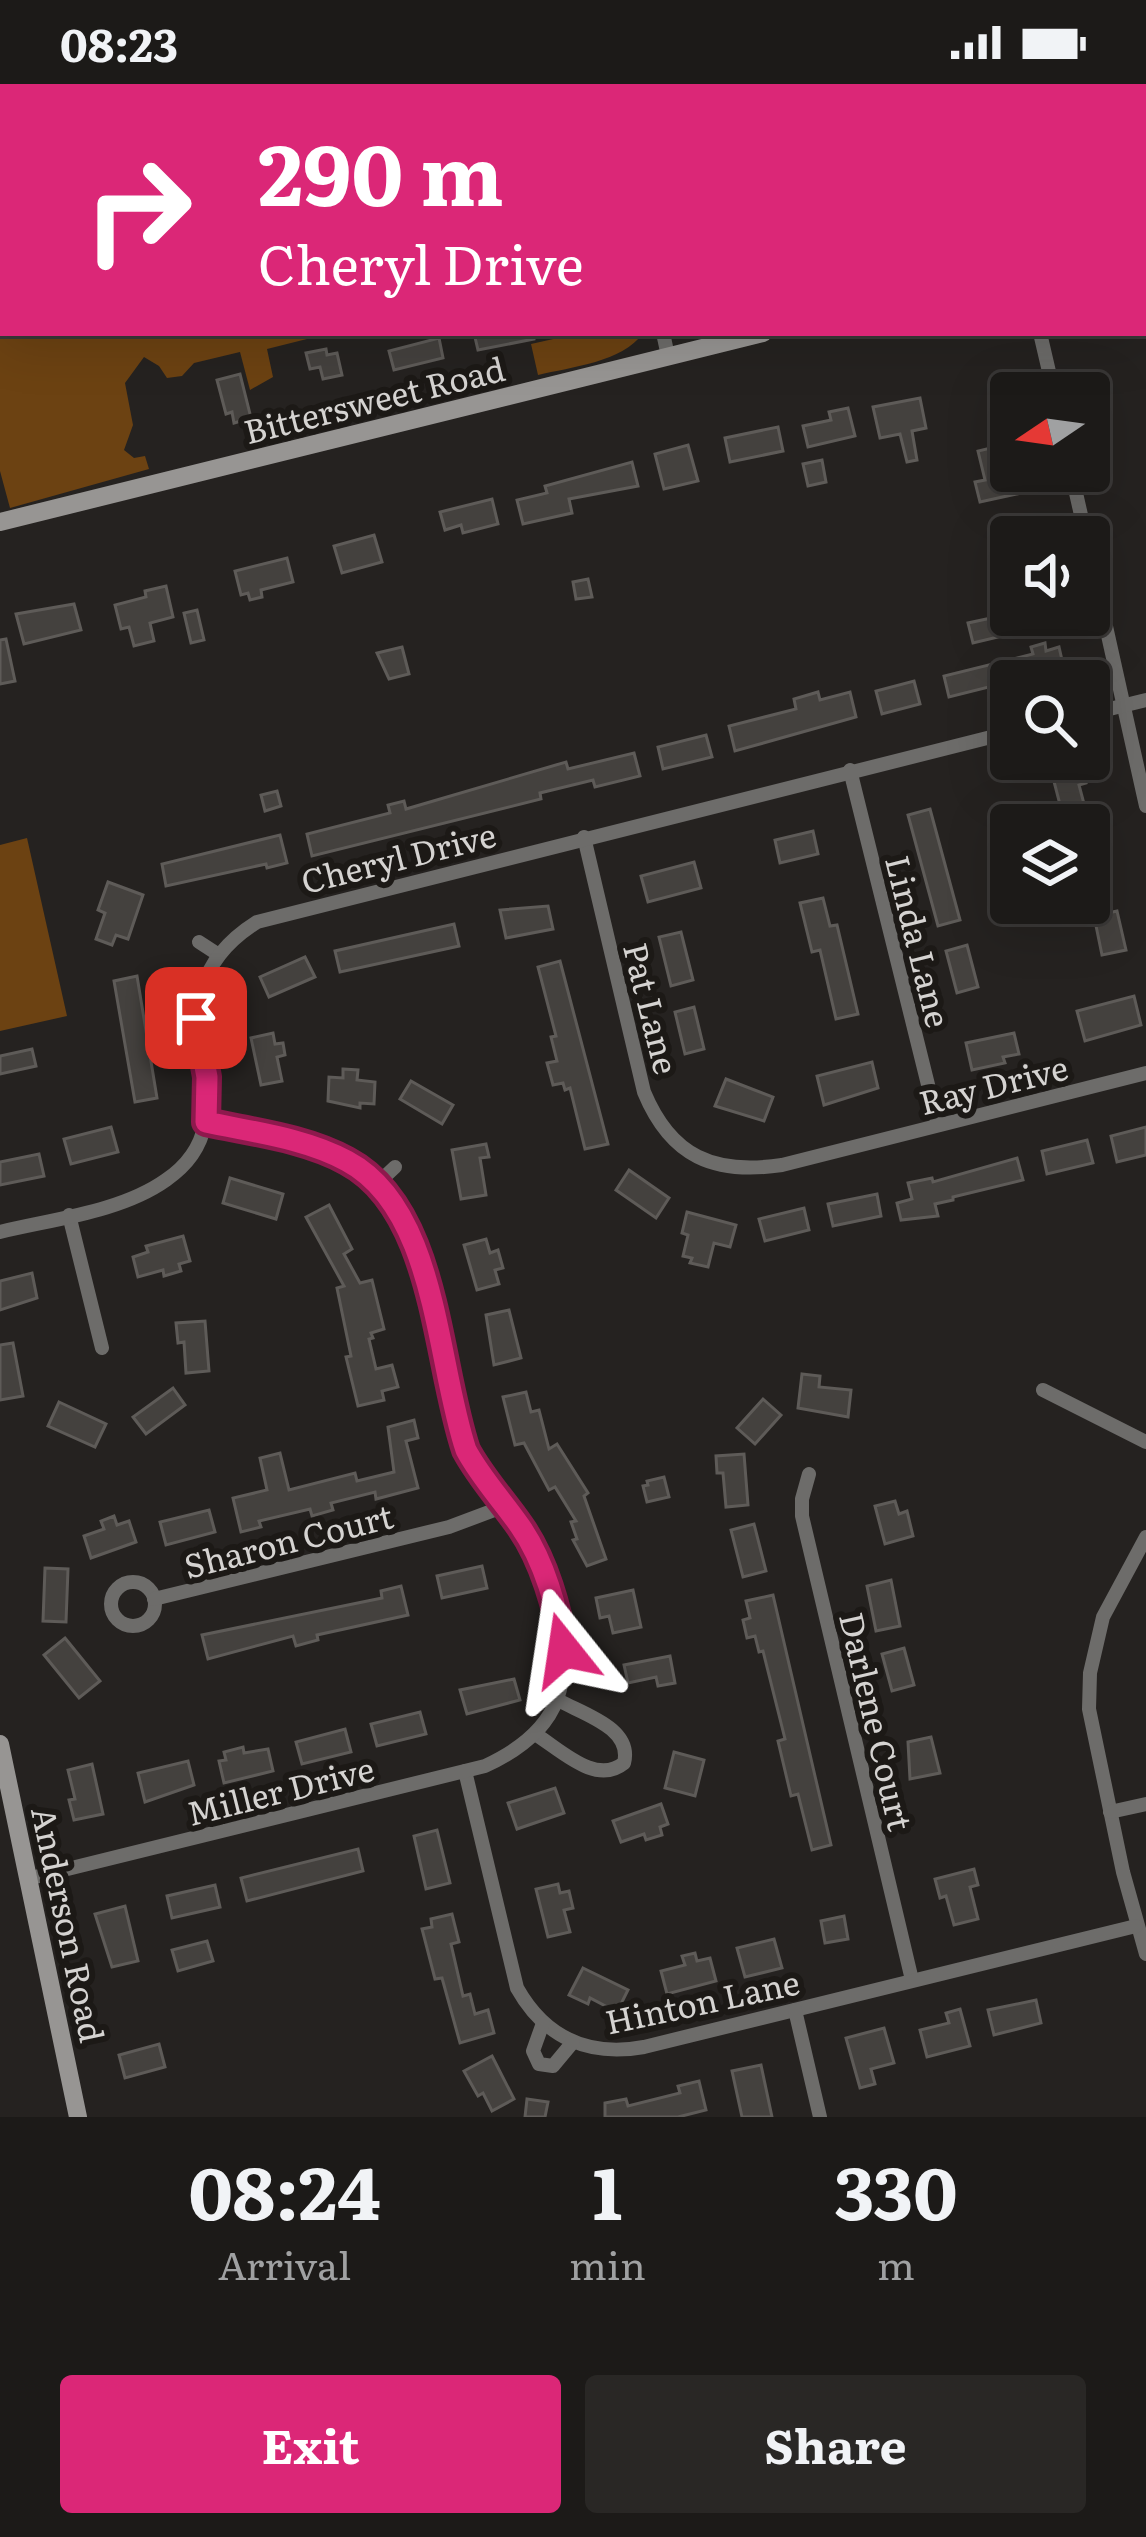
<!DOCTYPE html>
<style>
body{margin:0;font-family:Literata,serif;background:#292725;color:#f1f3f6;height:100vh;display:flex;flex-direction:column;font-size:45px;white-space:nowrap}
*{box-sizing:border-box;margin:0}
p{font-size:39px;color:#a0a1a2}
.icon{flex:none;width:66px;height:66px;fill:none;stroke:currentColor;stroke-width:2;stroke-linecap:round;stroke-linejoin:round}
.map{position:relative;height:2033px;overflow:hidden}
.side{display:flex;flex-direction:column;background:#1c1a18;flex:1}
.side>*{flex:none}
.banner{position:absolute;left:0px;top:0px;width:1146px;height:252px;box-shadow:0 12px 48px #0002,0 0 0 3px #3a3837;background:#db2777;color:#fff;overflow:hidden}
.needle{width:78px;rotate:257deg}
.tools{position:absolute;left:990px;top:288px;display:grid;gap:24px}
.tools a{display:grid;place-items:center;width:120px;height:120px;border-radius:12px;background:#1c1a18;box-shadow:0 12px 48px #0002,0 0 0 3px #3a3837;font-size:60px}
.pin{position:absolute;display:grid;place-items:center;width:102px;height:102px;color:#fff;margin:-51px;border-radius:24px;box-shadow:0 6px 18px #0006}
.me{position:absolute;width:132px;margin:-66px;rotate:345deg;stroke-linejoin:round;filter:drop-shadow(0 0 9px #0008)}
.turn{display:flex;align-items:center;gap:42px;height:252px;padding:0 60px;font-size:54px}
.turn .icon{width:156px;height:156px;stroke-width:2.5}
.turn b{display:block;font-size:84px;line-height:102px}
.eta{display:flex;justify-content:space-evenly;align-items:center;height:204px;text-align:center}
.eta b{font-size:72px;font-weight:700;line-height:84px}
.action{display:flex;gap:24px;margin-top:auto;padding:24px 60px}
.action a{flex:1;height:138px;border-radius:12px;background:#db2777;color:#fff;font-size:48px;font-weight:700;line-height:138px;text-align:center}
.action a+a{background:#292725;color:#f1f3f6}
.status{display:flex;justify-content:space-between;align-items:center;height:84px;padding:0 60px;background:#1c1a18;direction:ltr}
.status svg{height:33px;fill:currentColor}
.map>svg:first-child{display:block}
.forest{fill:#6c4212}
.building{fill:#44413e;stroke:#5e5b58;stroke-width:3}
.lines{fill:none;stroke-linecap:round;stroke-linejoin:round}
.street{stroke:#6d6c6a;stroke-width:14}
.secondary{stroke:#979593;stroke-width:18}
.route-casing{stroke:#8e194d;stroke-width:30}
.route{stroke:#db2777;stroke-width:21}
.labels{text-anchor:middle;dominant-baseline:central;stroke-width:12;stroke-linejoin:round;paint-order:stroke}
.street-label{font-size:33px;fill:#d5d3d1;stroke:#1c1916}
</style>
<div class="status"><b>08:23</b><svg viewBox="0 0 49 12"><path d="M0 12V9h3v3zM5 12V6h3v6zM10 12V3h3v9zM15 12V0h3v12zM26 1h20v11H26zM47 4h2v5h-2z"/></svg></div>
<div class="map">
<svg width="1146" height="2033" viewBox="0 0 1146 2033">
<rect width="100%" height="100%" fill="#252220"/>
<g class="forest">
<polygon points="0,124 3,249 331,249 267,265 273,293 250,306 240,268 194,279 182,292 167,294 159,282 144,273 125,299 133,341 124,366 134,374 145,372 149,385 10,424 0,387"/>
<path d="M580,249H643C623,278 571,283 538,291L531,260Z"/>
<polygon points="27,754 67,932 0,947 0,761"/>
</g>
<g class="building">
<polygon points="474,249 534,249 534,255 478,266"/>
<polygon points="439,254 443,274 394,286 389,267"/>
<polygon points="326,265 327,271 337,269 342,291 323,295 320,283 310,285 306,269"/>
<polygon points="240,290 251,334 234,339 232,328 226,330 217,296"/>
<polygon points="920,314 926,344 912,347 917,376 907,378 900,350 880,354 873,323"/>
<polygon points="848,324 855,352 808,363 803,342 831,336 829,328"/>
<polygon points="778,343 783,367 730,378 725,354"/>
<polygon points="688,361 698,397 664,405 655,370"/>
<polygon points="1003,361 1009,390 1016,388 1021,409 980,418 975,398 985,396 978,367"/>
<polygon points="822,376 826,398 808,402 803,380"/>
<polygon points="632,378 638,402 569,415 572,429 523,440 517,416 547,409 545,402"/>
<polygon points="492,415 498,440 463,449 461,441 445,446 440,428"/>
<polygon points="374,451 382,478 342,489 334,462"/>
<polygon points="287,474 293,498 261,506 262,513 250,516 248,509 241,511 235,487"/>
<polygon points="588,495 592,513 576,515 573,498"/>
<polygon points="166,502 173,533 150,539 154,557 134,562 129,543 121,545 115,521 146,513 145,507"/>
<polygon points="74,520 81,546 24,560 16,530"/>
<polygon points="197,526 204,556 191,559 184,529"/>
<polygon points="1005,531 1027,531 1031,545 973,559 968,539"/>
<polygon points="6,555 15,597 0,600 0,556"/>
<polygon points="1045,559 1046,567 1059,563 1064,585 1017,597 996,597 997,601 949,613 944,592 1033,570 1031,563"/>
<polygon points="402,563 409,590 389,595 377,569"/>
<polygon points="914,597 920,620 882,630 876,607"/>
<polygon points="818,608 820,616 850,608 856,633 735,667 729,642 796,625 794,615"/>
<polygon points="706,651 712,673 663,685 658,663"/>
<polygon points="634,669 640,692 595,703 593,696 540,709 541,715 312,772 307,750 390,729 388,721 404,717 406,725 566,678 568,685"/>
<polygon points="1081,678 1086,699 1079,701 1087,731 1064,736 1051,686"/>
<polygon points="277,707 281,722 265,727 261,711"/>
<polygon points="930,725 960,836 938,842 908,731"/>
<polygon points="1089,733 1094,733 1110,798 1089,802"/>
<polygon points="813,747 818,770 780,779 775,756"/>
<polygon points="280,751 287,779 267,784 266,780 166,802 162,780"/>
<polygon points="694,778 701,804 648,818 641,792"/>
<polygon points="108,798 143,811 128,855 116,851 112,861 96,855 105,829 98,826"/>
<polygon points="823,814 830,842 837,841 858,930 836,935 820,866 812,868 800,819"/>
<polygon points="548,822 553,845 506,854 500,826"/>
<polygon points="1117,827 1126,866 1102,871 1094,832"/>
<polygon points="454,840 459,862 340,888 335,867"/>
<polygon points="681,848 693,896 671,902 659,853"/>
<polygon points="967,861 978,903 957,909 946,867"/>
<polygon points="305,873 315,893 269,913 260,893"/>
<polygon points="560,877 608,1060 585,1065 570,1004 565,1006 563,999 553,1001 547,979 557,977 551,953 556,952 538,883"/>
<polygon points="137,892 157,1014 135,1018 114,897"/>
<polygon points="1134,912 1141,941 1085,957 1077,927"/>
<polygon points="694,923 704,965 685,970 675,928"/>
<polygon points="273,949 275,960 283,959 285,971 277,973 282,997 261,1001 251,954"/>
<polygon points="1014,949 1019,970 1003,973 1005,979 972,986 966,959"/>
<polygon points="32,965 36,982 0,990 0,972"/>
<polygon points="872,978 878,1004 824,1021 817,992"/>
<polygon points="343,985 358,986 357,996 375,998 374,1020 360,1019 360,1024 328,1017 329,993 343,994"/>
<polygon points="726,995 773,1013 764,1037 715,1022"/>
<polygon points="411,997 453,1021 442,1040 400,1015"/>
<polygon points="111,1043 118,1068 71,1080 64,1055"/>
<polygon points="1146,1043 1146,1071 1117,1078 1111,1052"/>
<polygon points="1087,1056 1093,1079 1047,1090 1042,1067"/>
<polygon points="486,1060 489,1073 480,1074 486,1111 461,1115 452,1066"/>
<polygon points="39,1070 44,1092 0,1101 0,1078"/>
<polygon points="1017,1074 1023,1096 953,1113 953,1116 935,1120 938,1132 901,1136 897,1119 912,1115 908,1099 932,1094 933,1098"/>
<polygon points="629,1086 669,1114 656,1134 616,1106"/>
<polygon points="230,1094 283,1110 276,1135 223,1119"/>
<polygon points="877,1110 881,1132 833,1142 828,1120"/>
<polygon points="329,1121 352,1165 344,1170 360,1199 372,1196 384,1245 371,1249 373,1254 369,1255 376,1285 392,1281 398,1303 382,1307 384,1316 358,1322 346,1273 351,1272 337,1204 344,1202 306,1133"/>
<polygon points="804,1124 809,1146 765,1157 759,1135"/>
<polygon points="687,1128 736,1141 730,1163 714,1159 708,1183 690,1179 692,1174 683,1172 688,1151 682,1149"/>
<polygon points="183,1152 190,1177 179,1180 181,1187 164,1192 163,1186 138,1193 133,1173 148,1168 146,1162"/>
<polygon points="486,1155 490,1169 498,1166 503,1184 495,1186 499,1200 477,1206 464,1161"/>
<polygon points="32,1189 37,1214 0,1226 0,1197"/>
<polygon points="509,1226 521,1274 494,1281 486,1231"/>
<polygon points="205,1237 209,1287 186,1289 184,1258 178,1259 176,1239"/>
<polygon points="13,1259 23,1312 0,1316 0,1261"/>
<polygon points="802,1290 820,1292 819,1303 851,1306 848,1333 798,1324"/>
<polygon points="173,1304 185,1321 146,1350 133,1333"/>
<polygon points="526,1308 531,1328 539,1326 549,1365 557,1360 588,1409 584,1412 606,1475 587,1482 573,1456 577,1455 571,1438 576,1437 555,1403 549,1406 524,1359 515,1361 503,1313"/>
<polygon points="763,1315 781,1331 755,1360 737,1344"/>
<polygon points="59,1318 106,1340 95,1363 48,1342"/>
<polygon points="414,1336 418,1354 406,1357 418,1404 376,1415 375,1408 331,1419 333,1426 312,1432 310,1425 259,1437 261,1443 241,1448 233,1414 267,1406 260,1374 280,1369 289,1406 355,1389 357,1397 394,1388 388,1343"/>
<polygon points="744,1370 748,1421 726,1423 723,1389 717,1389 716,1372"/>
<polygon points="664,1393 669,1413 647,1418 643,1402 648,1401 647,1397"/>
<polygon points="895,1417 899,1430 907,1427 913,1452 885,1460 875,1422"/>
<polygon points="209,1426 215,1448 166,1461 160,1438"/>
<polygon points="114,1432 117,1441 129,1437 136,1458 91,1474 84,1452 104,1445 101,1437"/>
<polygon points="754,1440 766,1487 743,1493 731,1446"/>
<polygon points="482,1482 487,1504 442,1514 437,1492"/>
<polygon points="45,1484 68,1485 66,1538 43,1537"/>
<polygon points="891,1496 900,1542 876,1547 867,1502"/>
<polygon points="401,1502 408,1531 317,1551 318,1556 296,1562 293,1552 208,1575 202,1551 382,1514 381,1507"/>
<polygon points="633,1506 641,1543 613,1549 609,1532 600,1534 596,1514"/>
<polygon points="773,1511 831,1761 812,1766 798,1710 791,1712 778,1657 785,1655 763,1567 759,1568 755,1552 747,1554 743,1536 750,1534 746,1517"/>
<polygon points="65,1554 100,1597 79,1614 44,1571"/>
<polygon points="904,1564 914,1601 892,1607 882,1570"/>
<polygon points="670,1572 675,1599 658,1602 656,1593 628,1599 624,1581"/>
<polygon points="514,1595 520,1616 467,1630 460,1606"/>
<polygon points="420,1628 426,1650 377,1662 371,1640"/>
<polygon points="345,1645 351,1668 302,1680 296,1658"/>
<polygon points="931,1653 940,1689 910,1695 908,1658"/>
<polygon points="243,1663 244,1669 268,1665 273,1687 224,1699 219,1677 226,1676 224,1668"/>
<polygon points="674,1668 704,1676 695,1712 665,1704"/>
<polygon points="188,1677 194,1701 145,1718 138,1689"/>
<polygon points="92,1680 103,1730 74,1736 69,1716 75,1715 68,1686"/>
<polygon points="555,1704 564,1729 517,1745 508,1719"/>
<polygon points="661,1720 668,1740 660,1743 662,1751 646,1756 644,1750 621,1758 613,1737"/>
<polygon points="437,1746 450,1799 426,1805 414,1752"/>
<polygon points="358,1765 363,1787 247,1817 241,1794"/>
<polygon points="974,1785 978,1801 970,1803 978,1835 954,1841 946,1812 940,1814 935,1795"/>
<polygon points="558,1800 560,1809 569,1807 573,1824 564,1826 570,1848 548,1853 536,1805"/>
<polygon points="215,1801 220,1823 172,1834 167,1812"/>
<polygon points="125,1822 138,1877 112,1883 95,1830"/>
<polygon points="452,1830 459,1858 451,1860 463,1912 470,1910 475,1930 488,1926 494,1949 460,1959 442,1894 435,1895 422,1845 432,1843 431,1835"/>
<polygon points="844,1832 848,1855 825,1859 821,1837"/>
<polygon points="774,1855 782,1884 745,1893 737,1864"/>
<polygon points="207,1857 213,1877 178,1887 172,1866"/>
<polygon points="695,1869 697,1877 710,1874 716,1897 667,1910 661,1887 685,1881 682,1872"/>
<polygon points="583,1884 628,1906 617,1928 590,1914 588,1920 569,1911"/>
<polygon points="1036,1916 1041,1939 994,1951 988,1926"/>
<polygon points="960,1925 970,1962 927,1973 920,1946 949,1939 946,1929"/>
<polygon points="884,1944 894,1979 871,1985 875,2000 860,2004 846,1954"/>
<polygon points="159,1960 165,1983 125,1994 119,1971"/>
<polygon points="492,1972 514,2015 492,2027 483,2009 478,2012 464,1987"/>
<polygon points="761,1981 772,2033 742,2033 732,1987"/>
<polygon points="699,1997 706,2026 678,2033 605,2033 605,2019 626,2015 628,2022 680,2009 678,2002"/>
<polygon points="527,2015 548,2018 545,2033 525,2033"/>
</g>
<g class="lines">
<g class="street">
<polyline points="86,0 87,3"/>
<polyline points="606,0 606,3"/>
<polyline points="890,0 890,3"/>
<polyline points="265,3 276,0"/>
<polyline points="0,33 3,34"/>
<polyline points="663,249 668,272"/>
<polyline points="1040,249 1054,309"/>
<polyline points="1071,387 1086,453"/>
<polyline points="1089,466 1146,722"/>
<polyline points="1089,630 1146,616"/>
<polyline points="850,686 938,1041"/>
<path d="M584,753L644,1008C671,1073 714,1091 782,1081L1146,989"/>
<polyline points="199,858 219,871"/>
<polyline points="378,1099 395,1083"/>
<polyline points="69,1131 102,1264"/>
<path d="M0,1148C53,1135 121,1128 166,1096C268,1026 129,919 257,838L1011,648"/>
<polyline points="1043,1306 1146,1358"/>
<polyline points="809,1390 802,1415 802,1432 912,1896"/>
<polyline points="1146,1453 1103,1533 1090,1589 1089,1625 1123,1788 1146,1870"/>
<circle cx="133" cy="1520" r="22"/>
<polyline points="154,1515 449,1443 505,1422"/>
<path d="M535,1650C561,1666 596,1702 624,1679C633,1644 583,1630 558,1616"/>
<path d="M465,1687L517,1904C545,1954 589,1973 644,1963L1136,1842"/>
<polyline points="1110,1728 1146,1720"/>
<path d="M31,1794L485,1682C563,1646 577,1595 551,1517C544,1493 537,1469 524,1448C506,1419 481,1396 466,1366C435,1277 437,1125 347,1076C305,1054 252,1048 206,1038"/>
<polyline points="795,1926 820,2033"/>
<polyline points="543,1939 533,1967 539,1980 553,1982 573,1958"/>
</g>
<g class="secondary">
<polyline points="1143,155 1146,155"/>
<polyline points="0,438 763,249"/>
<polyline points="0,1660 78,2033"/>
</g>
</g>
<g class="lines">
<defs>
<path id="route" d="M196,934L207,993L206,1038C252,1048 305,1054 347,1077C437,1125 436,1277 466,1366C481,1394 502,1416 520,1442C544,1476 558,1526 564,1566"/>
</defs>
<use href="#route" class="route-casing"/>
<use href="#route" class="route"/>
</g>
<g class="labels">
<g class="street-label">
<text transform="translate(374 314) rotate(-14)">Bittersweet Road</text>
<text transform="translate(398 772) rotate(-14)">Cheryl Drive</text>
<text transform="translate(920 857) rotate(76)">Linda Lane</text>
<text transform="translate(653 924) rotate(76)">Pat Lane</text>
<text transform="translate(993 999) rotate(-14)">Ray Drive</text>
<text transform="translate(288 1455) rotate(-14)">Sharon Court</text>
<text transform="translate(878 1637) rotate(77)">Darlene Court</text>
<text transform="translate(280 1705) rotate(-14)">Miller Drive</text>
<text transform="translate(70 1840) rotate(78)">Anderson Road</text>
<text transform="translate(702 1916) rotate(-12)">Hinton Lane</text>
</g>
</g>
</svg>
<div class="tools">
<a><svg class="needle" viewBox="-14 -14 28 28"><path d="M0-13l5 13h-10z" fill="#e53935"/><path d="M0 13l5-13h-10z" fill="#a0a1a2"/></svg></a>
<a><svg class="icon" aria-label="sound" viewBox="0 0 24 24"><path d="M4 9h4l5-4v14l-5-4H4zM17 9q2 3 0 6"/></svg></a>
<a><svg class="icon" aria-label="search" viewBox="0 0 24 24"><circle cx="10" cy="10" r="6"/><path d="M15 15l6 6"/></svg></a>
<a><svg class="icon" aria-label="layers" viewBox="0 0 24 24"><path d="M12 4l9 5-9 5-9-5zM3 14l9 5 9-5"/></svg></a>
</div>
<div class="pin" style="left:196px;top:934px;background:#d93025"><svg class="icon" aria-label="arrive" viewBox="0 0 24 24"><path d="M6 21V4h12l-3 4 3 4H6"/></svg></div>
<svg class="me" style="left:564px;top:1566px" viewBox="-20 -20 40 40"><path d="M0-17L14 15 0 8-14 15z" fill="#db2777" stroke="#fff" stroke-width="4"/></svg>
<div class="banner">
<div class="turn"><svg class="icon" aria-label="right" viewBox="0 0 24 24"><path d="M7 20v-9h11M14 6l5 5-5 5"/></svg><div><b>290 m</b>Cheryl Drive</div></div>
</div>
</div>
<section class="side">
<div class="eta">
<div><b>08:24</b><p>Arrival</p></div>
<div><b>1</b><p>min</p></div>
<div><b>330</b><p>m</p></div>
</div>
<div class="action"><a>Exit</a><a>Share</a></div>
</section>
